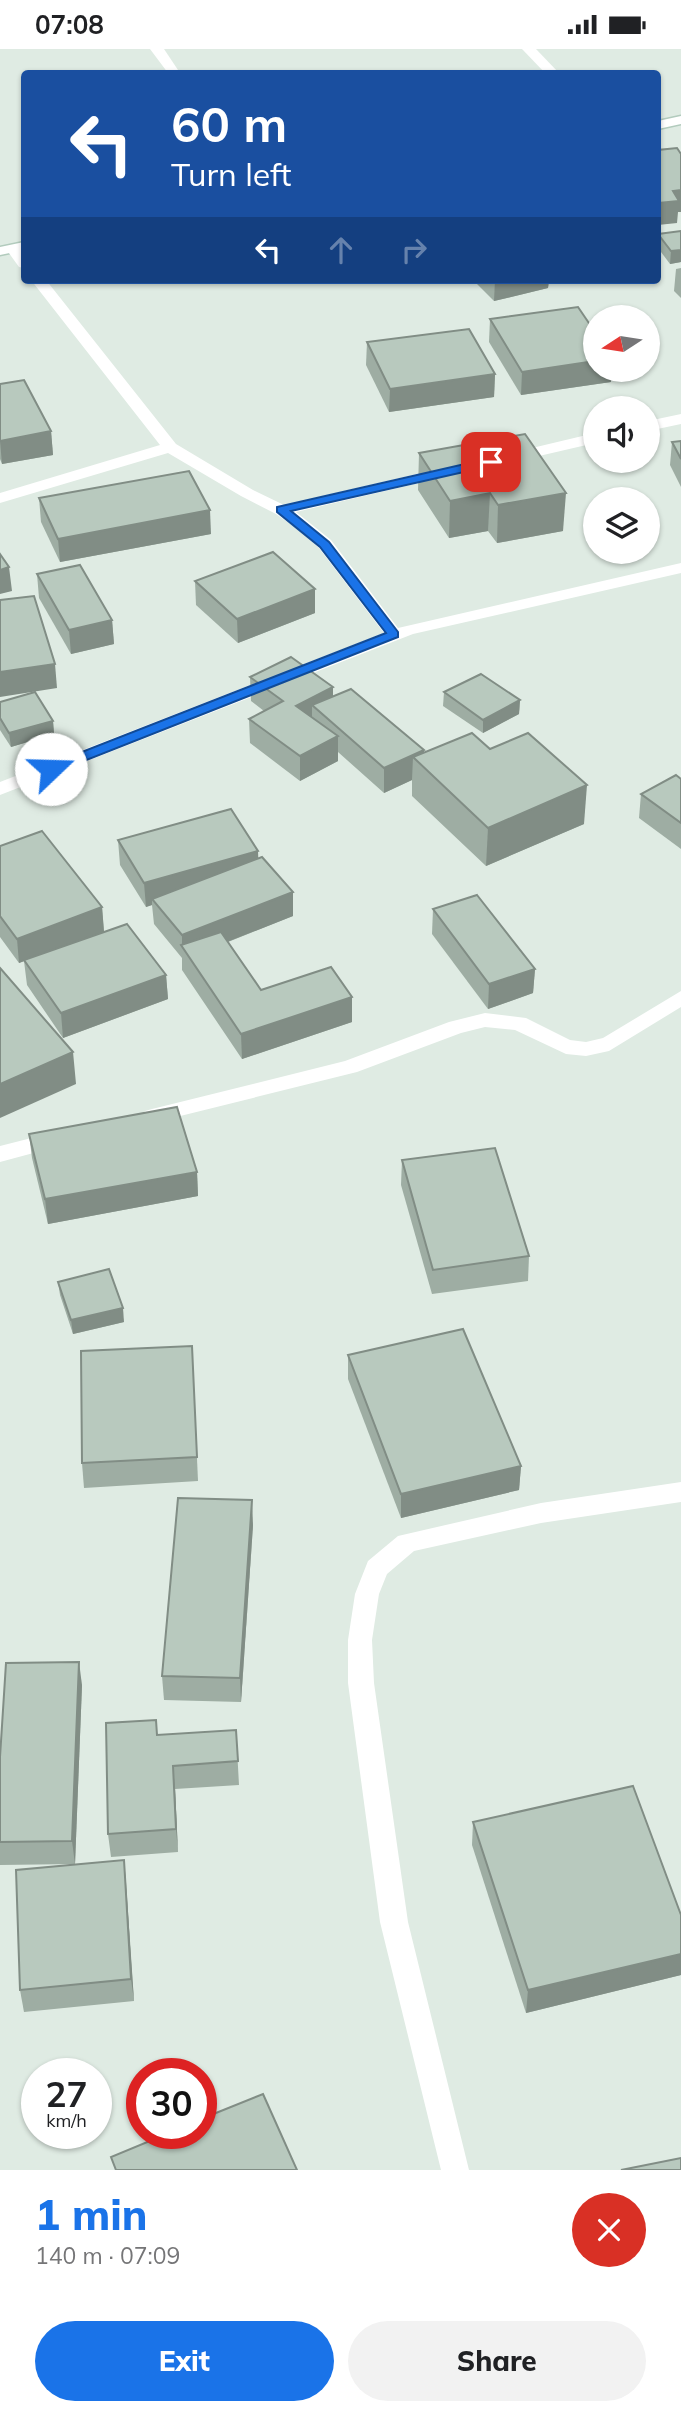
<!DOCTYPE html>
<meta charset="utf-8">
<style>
body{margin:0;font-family:Mulish,sans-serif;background:#f2f2f2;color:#202124;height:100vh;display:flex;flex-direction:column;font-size:26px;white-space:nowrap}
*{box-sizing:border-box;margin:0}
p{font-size:23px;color:#757577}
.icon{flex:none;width:38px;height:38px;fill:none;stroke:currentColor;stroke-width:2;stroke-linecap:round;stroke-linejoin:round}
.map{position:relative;height:2121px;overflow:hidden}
.panel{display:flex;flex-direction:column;background:#fff;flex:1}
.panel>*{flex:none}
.guide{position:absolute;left:21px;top:21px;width:640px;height:214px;border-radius:7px;box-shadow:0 2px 5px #0004;background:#1a4fa0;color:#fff;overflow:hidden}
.needle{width:46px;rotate:258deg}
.tools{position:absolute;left:583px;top:256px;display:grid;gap:14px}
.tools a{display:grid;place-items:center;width:77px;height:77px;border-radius:50%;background:#fff;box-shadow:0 2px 5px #0004;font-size:35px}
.speed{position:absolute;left:21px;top:2009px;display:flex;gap:14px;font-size:35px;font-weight:700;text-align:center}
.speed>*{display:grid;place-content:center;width:91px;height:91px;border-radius:50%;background:#fff;box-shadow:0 2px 5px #0004;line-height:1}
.speed small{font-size:18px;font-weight:400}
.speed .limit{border:10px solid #d22;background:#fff;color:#111}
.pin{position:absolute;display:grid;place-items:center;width:60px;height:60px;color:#fff;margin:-30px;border-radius:14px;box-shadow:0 4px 10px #0006}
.me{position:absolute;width:77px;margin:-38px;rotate:69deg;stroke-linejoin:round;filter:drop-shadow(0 0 5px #0008)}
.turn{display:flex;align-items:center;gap:24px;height:147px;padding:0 35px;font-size:32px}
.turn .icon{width:91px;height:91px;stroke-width:2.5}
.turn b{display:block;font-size:49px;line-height:60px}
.lanes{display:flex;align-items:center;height:66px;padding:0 35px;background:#0003;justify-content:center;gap:35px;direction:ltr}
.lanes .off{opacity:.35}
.round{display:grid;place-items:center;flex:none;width:74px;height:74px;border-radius:37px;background:#f2f2f2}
.head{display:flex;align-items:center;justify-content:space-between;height:119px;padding:0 35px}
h1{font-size:42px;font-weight:800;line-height:52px;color:#1a73e8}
.action{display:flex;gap:14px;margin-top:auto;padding:14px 35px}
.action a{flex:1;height:80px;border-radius:42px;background:#1a73e8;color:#fff;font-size:28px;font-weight:800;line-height:80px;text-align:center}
.action a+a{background:#f2f2f2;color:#202124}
.status{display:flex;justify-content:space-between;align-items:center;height:49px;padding:0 35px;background:#fff;direction:ltr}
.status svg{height:19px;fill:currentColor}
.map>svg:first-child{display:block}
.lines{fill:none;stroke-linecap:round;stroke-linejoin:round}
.secondary-casing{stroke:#b2cbbd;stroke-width:3}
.minor{fill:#fff;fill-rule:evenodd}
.secondary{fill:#fff;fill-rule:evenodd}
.wall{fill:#9eada3}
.shaded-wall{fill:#818d85}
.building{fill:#b8c9be;stroke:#818d85;stroke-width:2}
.route{fill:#1a73e8;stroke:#114b97;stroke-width:2}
</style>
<div class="status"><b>07:08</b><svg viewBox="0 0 49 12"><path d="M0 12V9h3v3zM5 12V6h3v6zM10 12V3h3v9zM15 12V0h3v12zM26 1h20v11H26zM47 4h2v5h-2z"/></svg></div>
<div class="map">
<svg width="681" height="2121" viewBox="0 0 681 2121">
<rect width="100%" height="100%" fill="#dfebe3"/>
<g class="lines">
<defs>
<g id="secondary">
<polygon points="681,67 681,75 658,80 658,72"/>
<polygon points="24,193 24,201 0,206 0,198"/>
</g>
</defs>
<use href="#secondary" class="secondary-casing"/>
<g class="minor">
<polygon points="150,0 164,0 180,24 168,24"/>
<polygon points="522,0 536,0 559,24 545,24"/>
<path d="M13,196C25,199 24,209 24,219L19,218L6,200Z"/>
<polygon points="31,231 46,231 176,395 253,441 284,456 447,418 453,420 455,423 453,426 296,463 331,491 398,579 681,514 681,524 413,585 0,746 0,733 384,584 319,499 299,481 276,465 241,447 168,404 0,454 0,444 160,396"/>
<polygon points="681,365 681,375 648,382 648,372"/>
<polygon points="595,384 595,394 509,414 501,409 503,406"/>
<polygon points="681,942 681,958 609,1002 586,1007 566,1005 515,981 485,978 461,984 357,1023 152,1074 145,1072 141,1067 145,1062 152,1060 345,1012 449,973 485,964 526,969 570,991 586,993 603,989"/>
<polygon points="59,1082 67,1085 70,1090 67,1095 0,1113 0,1097"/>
<polygon points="681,1433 681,1453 541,1474 414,1502 387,1525 379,1545 372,1591 374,1634 408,1873 469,2121 441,2121 380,1873 348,1634 348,1591 355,1545 368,1512 398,1487 541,1454"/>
</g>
<use href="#secondary" class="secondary"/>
</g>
<g class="wall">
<polygon points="681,182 681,213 670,215 658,199 658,185"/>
<polygon points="681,219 681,249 674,242 676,220"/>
<polygon points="473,231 549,231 548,239 494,252"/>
<polygon points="490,270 611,333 521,346 489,293"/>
<polygon points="367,293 495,325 494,348 389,363 366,316"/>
<polygon points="0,335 51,382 53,406 2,415 0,410"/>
<polygon points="681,392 681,438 670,416 672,393"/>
<polygon points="419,404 563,482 497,494 488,482 449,489 418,441"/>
<polygon points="39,449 211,485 60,513 41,473"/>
<polygon points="37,525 112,571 114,595 71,605 39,549"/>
<polygon points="195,532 315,540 315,564 238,594 196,556"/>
<polygon points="250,628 333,647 424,703 490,700 584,775 486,817 412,747 412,731 384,744 338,703 338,712 300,732 250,694 249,670 264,662 251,652"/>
<polygon points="444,643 520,651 519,665 483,684 443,657"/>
<polygon points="0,653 53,672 54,685 11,698 0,681"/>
<polygon points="681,730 681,800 639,769 641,745"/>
<polygon points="118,791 258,810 293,867 228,893 261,941 352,948 352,973 242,1010 182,921 182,909 154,875 152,856 146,858 120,816"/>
<polygon points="0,797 102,858 104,883 166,926 168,950 63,989 27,936 24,912 19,914 0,888"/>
<polygon points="433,860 535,920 533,944 488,960 432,885"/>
<polygon points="29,1085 197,1123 198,1147 48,1175 32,1109"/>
<polygon points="402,1111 529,1207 528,1232 432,1245 401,1136"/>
<polygon points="58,1233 124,1273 73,1285 60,1246"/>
<polygon points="192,1297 198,1432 84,1439 82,1414"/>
<polygon points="348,1306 521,1417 519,1441 401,1469 348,1330"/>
<polygon points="253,1476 241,1653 164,1651 162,1627"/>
<polygon points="82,1636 75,1815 0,1816 0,1708"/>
<polygon points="236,1681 239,1736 175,1740 178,1803 111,1808 108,1785 157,1686"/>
<polygon points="473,1773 681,1866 681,1926 526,1964 472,1796"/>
<polygon points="124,1811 134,1952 24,1963 20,1941"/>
</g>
<g class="shaded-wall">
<polygon points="681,141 681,163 678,163 677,174 658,176 658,154 673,142"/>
<polygon points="681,201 681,213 670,215 671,202"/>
<polygon points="495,231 549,231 548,239 494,252"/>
<polygon points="595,312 595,320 612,320 611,333 521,346 522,323"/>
<polygon points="495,325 494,348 389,363 390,340"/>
<polygon points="51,382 53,406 2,415 0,392"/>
<polygon points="490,444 488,482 449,489 450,452"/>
<polygon points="566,444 563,482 497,494 498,456"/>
<polygon points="210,461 211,485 60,513 58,490"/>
<polygon points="9,518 12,542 0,545 0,521"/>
<polygon points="315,540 315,564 238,594 237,570"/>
<polygon points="112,571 114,595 71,605 69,581"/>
<polygon points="55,615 57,639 0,648 0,623"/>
<polygon points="333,638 333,662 312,656 312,673 296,657"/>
<polygon points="520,651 519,665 483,684 483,671"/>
<polygon points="53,672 54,685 11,698 9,684"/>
<polygon points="338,687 338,712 300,732 300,707"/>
<polygon points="424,701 424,718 413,708 412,731 384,744 384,719"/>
<polygon points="587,736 584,775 486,817 488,779"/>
<polygon points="258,802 259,826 152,850 152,856 146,858 144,834"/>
<polygon points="293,843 293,867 189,908 182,898 182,886"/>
<polygon points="102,858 104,883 19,914 17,890"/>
<polygon points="535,920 533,944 488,960 489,935"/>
<polygon points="166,926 168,950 63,989 61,964"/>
<polygon points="352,948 352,973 242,1010 241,985"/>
<polygon points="73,1003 76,1035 0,1069 0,1035"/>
<polygon points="197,1123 198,1147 48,1175 45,1150"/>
<polygon points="123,1259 124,1273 73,1285 71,1271"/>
<polygon points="521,1417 519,1441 401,1469 401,1445"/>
<polygon points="252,1451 253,1476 241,1653 240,1629"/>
<polygon points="79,1613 82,1636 75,1815 72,1792"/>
<polygon points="173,1717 175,1740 178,1803 176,1780"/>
<polygon points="124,1811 126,1833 134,1952 131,1930"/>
<polygon points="681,1905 681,1926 526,1964 528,1941"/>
</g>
<g class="building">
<polygon points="677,99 681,105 681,141 673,142 679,152 658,154 658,101"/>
<polygon points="681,182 681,201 671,202 658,185"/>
<polygon points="578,258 595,283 595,312 522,323 490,270"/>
<polygon points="469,280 495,325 390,340 367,293"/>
<polygon points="24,331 51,382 0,392 0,335"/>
<polygon points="525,385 566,444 498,456 490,444 450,452 419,404"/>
<polygon points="681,392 681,410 672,393"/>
<polygon points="189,422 210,461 58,490 39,449"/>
<polygon points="273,503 315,540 237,570 195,532"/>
<polygon points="0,505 9,518 0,521"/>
<polygon points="80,516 112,571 69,581 37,525"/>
<polygon points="34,547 55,615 0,623 0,551"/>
<polygon points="291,608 333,638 296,657 338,687 300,707 249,670 283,652 250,628"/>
<polygon points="481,625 520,651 483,671 444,643"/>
<polygon points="351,640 424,701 384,719 312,656"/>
<polygon points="35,643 53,672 9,684 0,669 0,653"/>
<polygon points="472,684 490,700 528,684 587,736 488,779 413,708"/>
<polygon points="676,726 681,730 681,774 641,745"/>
<polygon points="231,760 258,802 144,834 118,791"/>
<polygon points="42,782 102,858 17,890 0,867 0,797"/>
<polygon points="262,808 293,843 182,886 152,850"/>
<polygon points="477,846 535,920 489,935 433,860"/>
<polygon points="127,875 166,926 61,964 24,911"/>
<polygon points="221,883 261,941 331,918 352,948 241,985 181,896"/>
<polygon points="0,919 73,1003 0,1035"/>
<polygon points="177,1058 197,1123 45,1150 29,1085"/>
<polygon points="495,1099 529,1207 433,1221 402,1111"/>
<polygon points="109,1220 123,1259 71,1271 58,1233"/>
<polygon points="463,1280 521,1417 401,1445 348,1306"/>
<polygon points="192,1297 197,1408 82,1414 81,1302"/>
<polygon points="178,1449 252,1451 240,1629 162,1627"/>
<polygon points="79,1613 72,1792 0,1793 0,1708 6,1614"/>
<polygon points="156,1671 157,1686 236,1681 238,1712 173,1717 176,1780 108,1785 106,1674"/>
<polygon points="633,1737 681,1866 681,1905 528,1941 473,1773"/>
<polygon points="124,1811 131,1930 20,1941 16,1821"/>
<polygon points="263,2045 297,2121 116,2121 111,2108 169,2084 201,2084 201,2070"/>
<polygon points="681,2109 681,2121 621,2121"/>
</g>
<polygon class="route" points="491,409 495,410 495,416 291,462 329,493 398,583 398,588 56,723 46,723 46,717 386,584 320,498 277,463 277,458"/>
</svg>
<div class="tools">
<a><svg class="needle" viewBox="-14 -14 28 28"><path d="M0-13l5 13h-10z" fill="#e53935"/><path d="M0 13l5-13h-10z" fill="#757577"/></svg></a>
<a><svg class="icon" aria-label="sound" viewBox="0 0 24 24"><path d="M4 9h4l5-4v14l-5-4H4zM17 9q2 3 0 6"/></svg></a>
<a><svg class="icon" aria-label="layers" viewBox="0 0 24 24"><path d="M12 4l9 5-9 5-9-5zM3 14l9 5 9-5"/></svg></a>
</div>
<div class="speed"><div>27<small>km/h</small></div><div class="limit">30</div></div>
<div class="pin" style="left:491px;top:413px;background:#d93025"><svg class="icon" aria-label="arrive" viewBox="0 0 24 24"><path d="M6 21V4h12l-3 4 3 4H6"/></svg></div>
<svg class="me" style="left:51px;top:720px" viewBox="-20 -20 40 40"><circle r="19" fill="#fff"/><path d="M0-13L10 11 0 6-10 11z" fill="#1a73e8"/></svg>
<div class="guide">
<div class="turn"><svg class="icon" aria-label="left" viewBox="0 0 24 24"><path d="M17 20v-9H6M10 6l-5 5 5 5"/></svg><div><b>60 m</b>Turn left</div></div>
<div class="lanes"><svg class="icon" aria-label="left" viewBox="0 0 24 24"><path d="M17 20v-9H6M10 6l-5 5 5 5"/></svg><svg class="icon off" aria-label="ahead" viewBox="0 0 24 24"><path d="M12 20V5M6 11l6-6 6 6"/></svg><svg class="icon off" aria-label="right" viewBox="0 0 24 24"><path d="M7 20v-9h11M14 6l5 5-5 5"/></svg></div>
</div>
</div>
<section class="panel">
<div class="head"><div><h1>1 min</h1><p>140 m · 07:09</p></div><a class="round" style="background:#d93025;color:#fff"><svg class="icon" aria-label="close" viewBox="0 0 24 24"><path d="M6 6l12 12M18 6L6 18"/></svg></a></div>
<div class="action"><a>Exit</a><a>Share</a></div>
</section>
